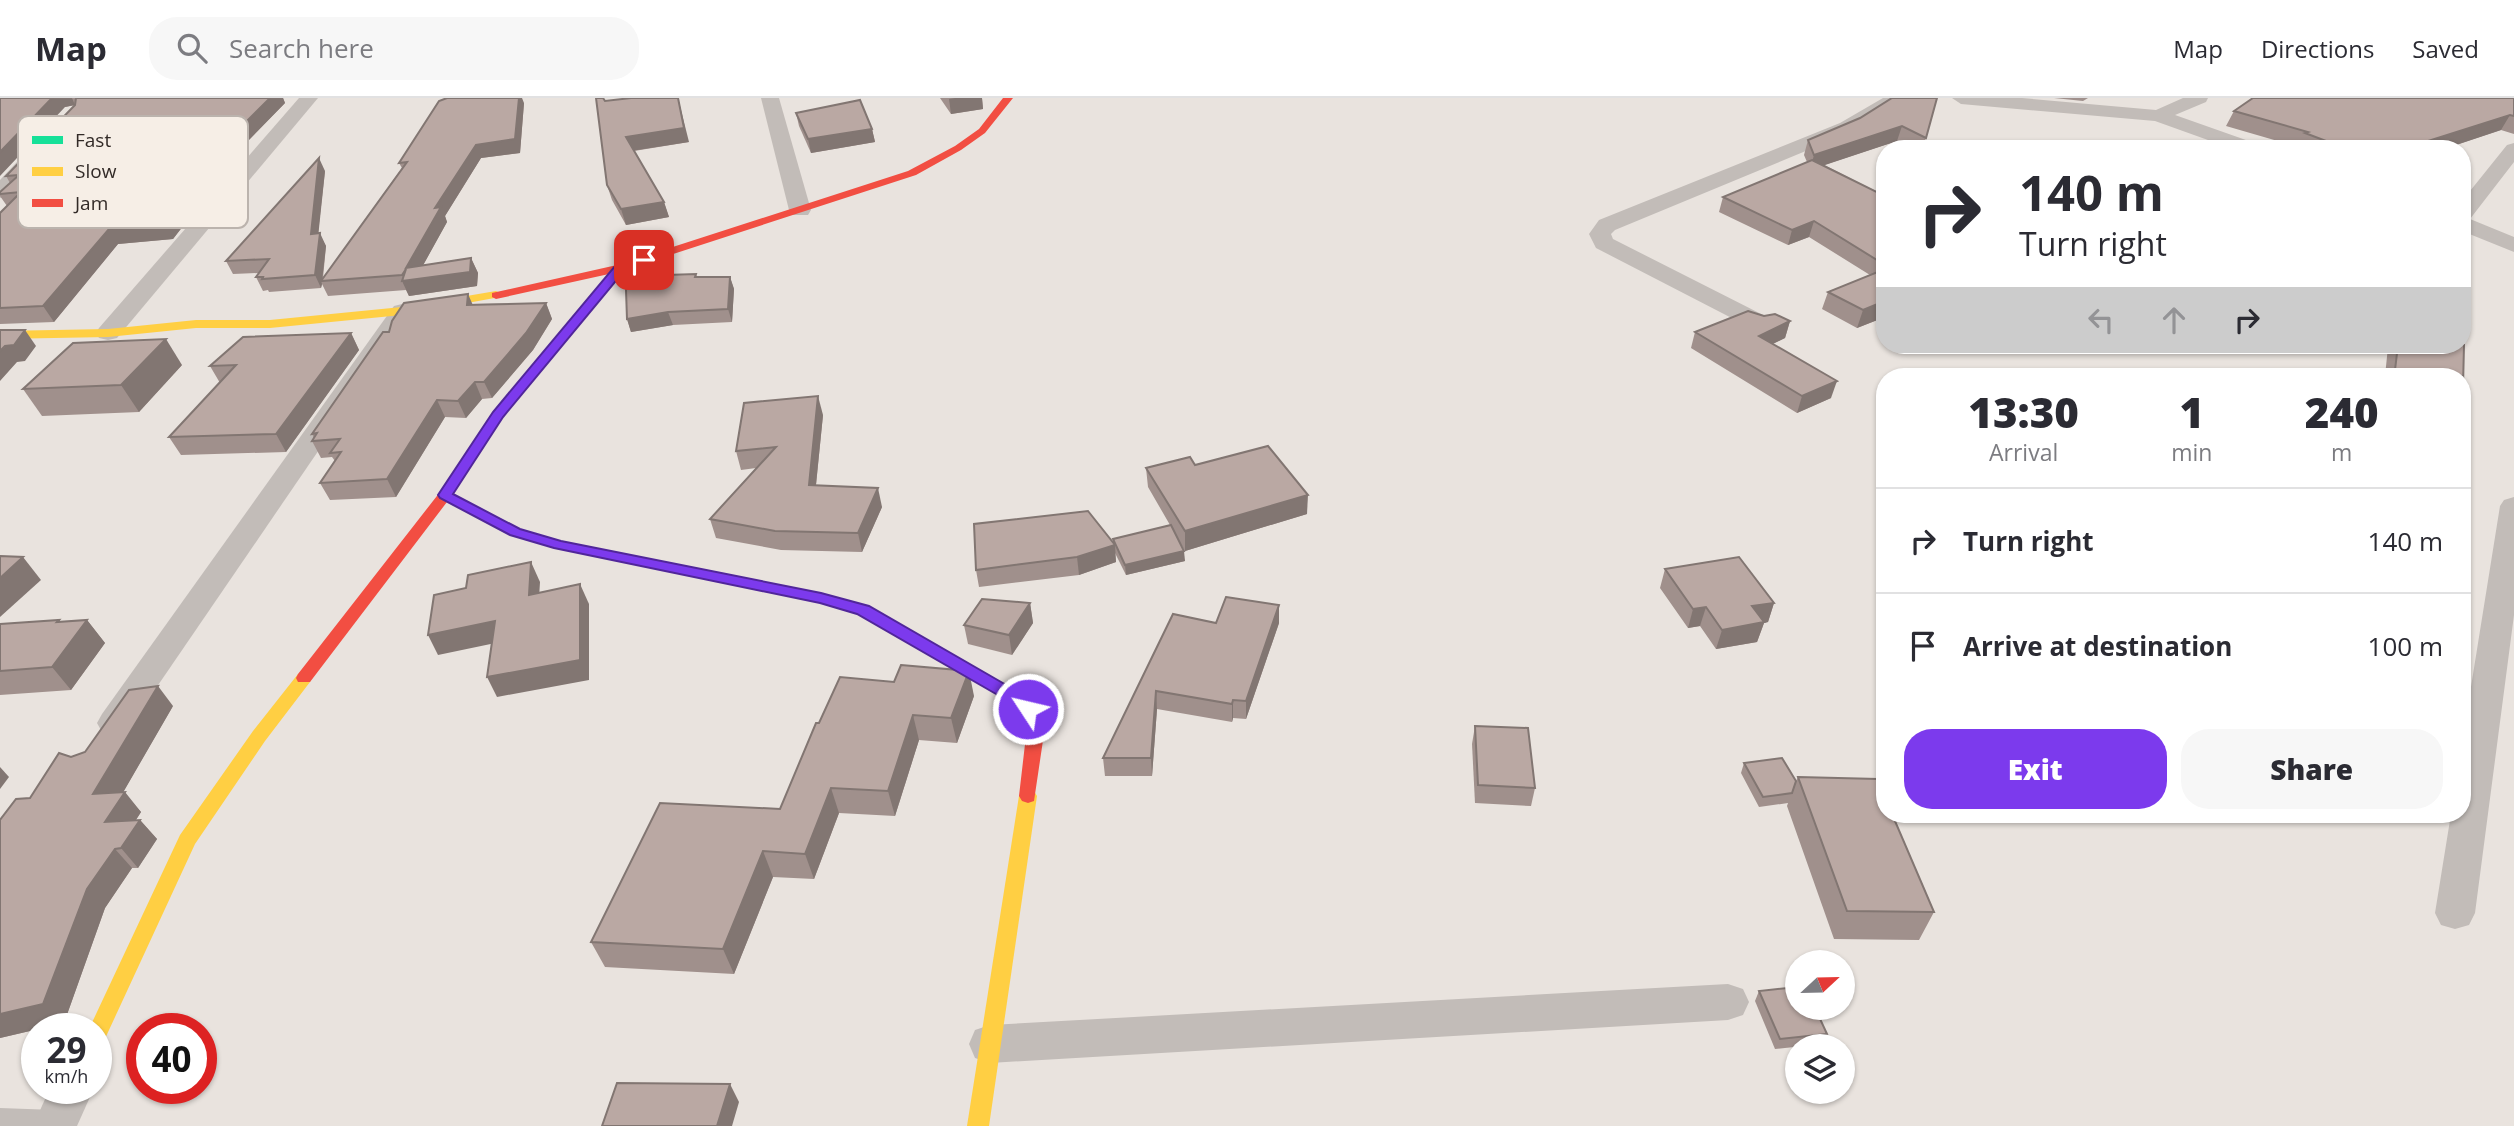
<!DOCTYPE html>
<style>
body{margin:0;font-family:"Open Sans",sans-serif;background:#f7f7f7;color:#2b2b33;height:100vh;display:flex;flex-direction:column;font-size:26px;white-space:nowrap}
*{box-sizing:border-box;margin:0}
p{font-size:23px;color:#7c7c81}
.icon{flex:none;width:38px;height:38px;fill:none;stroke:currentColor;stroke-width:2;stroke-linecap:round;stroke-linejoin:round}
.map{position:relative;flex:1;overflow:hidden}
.side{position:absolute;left:1876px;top:270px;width:595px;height:455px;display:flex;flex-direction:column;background:#fff;border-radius:28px;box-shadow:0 2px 5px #0004}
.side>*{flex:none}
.banner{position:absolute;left:1876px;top:42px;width:595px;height:214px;border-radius:28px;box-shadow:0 2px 5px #0004;background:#fff;color:#2b2b33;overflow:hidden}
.needle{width:46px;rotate:68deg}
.tools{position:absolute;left:1785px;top:852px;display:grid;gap:14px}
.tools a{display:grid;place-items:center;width:70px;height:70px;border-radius:50%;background:#fff;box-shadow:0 2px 5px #0004;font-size:35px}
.speed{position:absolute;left:21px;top:915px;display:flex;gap:14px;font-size:35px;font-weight:700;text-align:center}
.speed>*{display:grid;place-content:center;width:91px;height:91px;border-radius:50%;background:#fff;box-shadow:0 2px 5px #0004;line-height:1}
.speed small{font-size:18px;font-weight:400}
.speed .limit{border:10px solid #d22;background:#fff;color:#111}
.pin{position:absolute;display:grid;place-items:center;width:60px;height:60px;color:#fff;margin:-30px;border-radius:14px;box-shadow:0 4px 10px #0006}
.me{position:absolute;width:77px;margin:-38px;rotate:305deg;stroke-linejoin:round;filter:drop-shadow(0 0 5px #0008)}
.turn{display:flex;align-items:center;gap:24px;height:147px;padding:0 28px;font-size:32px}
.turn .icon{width:91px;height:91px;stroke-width:2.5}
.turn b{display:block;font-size:49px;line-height:60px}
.lanes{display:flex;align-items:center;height:66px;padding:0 28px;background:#0003;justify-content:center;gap:35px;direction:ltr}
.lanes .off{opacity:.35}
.eta{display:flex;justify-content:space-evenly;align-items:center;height:119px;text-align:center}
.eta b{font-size:42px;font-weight:800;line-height:49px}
.action{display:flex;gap:14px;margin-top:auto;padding:14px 28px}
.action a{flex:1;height:80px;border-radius:28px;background:#7c3aed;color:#fff;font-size:28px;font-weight:800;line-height:80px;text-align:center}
.action a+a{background:#f7f7f7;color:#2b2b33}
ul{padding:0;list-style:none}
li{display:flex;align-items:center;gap:21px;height:105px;padding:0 28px;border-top:2px solid #e1e1e2}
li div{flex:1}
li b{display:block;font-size:26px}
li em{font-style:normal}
header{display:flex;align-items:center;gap:42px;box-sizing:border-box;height:98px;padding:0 35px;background:#fff;border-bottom:2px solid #e1e1e2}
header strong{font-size:33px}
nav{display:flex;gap:38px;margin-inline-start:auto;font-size:24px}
.search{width:490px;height:63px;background:#f7f7f7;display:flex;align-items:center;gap:18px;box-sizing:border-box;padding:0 24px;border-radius:28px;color:#7c7c81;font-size:26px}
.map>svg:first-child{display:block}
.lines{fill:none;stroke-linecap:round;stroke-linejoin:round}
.lane{fill:#c2bcb8;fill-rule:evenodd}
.street{fill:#c2bcb8;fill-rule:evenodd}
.fast{fill:#16e098;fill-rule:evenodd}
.slow{fill:#ffcf43;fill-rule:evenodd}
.jam{fill:#f24e42;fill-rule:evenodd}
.wall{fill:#a0908c}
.shaded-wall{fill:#827672}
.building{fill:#baa8a3;stroke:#827672;stroke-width:2}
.route{fill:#7c3aed;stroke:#51269a;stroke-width:2}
.key{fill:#f6eee6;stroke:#bbb3ad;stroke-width:2}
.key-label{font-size:19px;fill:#322a27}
</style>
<header>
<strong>Map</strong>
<div class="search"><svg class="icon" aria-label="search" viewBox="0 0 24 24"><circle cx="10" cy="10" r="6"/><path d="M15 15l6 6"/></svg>Search here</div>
<nav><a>Map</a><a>Directions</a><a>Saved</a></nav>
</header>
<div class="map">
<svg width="2514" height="1028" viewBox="0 0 2514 1028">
<rect width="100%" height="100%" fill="#e9e3de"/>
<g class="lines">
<polygon class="lane" points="0,1010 55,1012 63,1015 66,1022 63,1028 0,1028"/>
<g class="street">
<polygon points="299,0 318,0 117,240 108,242 99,240 96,235 99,230"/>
<polygon points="761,0 779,0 811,112 808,117 792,117 789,112"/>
<polygon points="1883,0 1905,0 1854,33 1615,132 1611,136 1613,141 1769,220 1772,225 1769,230 1760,232 1751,230 1596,150 1589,136 1599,122 1840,25"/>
<polygon points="1952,0 2022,0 2156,12 2183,0 2208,0 2206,4 2175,17 2260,47 2263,51 2233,51 2155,23 1961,6"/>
<polygon points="2514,45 2514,64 2470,121 2514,139 2514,154 2462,133 2462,103 2507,47"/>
<polygon points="39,46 46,48 49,52 46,56 7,98 0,100 0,82 32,48"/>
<polygon points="402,206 410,208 414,213 126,634 114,638 102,634 97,625 102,616 394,208"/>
<polygon points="2514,399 2514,517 2475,815 2469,827 2455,831 2441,827 2435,815 2451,716 2462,716 2462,645 2500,408 2504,402"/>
<polygon points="1728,886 1743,891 1749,904 1743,917 1728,922 990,965 975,960 969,946 975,932 990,927"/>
<polygon points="50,990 94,990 77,1028 33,1028"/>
</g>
<polygon class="fast" points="445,393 520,431 562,443 821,495 858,505 860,509 852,514 820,505 555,450 510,437 440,400 438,397 440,394"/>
<g class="slow">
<polygon points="496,193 500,195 500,199 402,217 270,230 196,230 108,239 0,241 0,233 108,231 196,222 270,222 402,209"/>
<polygon points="304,574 310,576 312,580 310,584 265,643 195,746 103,945 96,947 96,931 89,931 180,737 253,633 298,576"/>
<polygon points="1028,691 1034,693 1037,698 989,1028 967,1028 1019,698 1022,693"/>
</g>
<g class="jam">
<polygon points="1003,0 1013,0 985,35 961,52 916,77 624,172 503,319 450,400 310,584 298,584 296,580 298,576 440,394 493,314 609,176 496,201 492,199 492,195 617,167 908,73 955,48 979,31"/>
<polygon points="852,504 869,508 1008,588 1034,607 1045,629 1034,703 1028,705 1022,703 1019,698 1027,629 1021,615 996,596 857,516 846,513 844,509 846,505"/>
</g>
</g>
<g class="wall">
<polygon points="0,0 283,0 285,5 207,85 211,92 173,141 118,146 54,224 0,226 0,115 7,108 0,98 0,94 10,85 6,78 75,7 65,9"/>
<polygon points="940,0 982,0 983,11 951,16"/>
<polygon points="1892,0 1926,40 1922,51 1911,51 1897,43 1824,67 1885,98 1885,219 1857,230 1822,211 1828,194 1870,177 1809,139 1788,147 1719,114 1723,99 1807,64 1804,57 1808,42 1860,20"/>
<polygon points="2054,0 2088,0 2083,3"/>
<polygon points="2514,0 2514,36 2501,32 2444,51 2297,51 2298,49 2226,28 2234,13"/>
<polygon points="605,3 689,44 634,53 664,104 669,119 626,127 612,102 607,87"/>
<polygon points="524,5 520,55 481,60 445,118 447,124 423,167 471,160 478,175 477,188 409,198 406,192 328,198 322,186 321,190 269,194 268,192 263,193 256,179 259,175 233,176 226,163 325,73 318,135 326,148 323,180 402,70 399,65"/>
<polygon points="796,15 872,31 875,44 811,55 799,28"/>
<polygon points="696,176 697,179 730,179 734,191 732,224 673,227 631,234 627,221"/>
<polygon points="546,205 552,221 533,252 492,300 482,301 466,320 445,319 396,399 330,402 320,385 335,363 332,359 321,360 312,343 314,340 312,336 472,206"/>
<polygon points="1764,218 1790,223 1785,240 1772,246 1831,300 1797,315 1691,250 1695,234"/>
<polygon points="351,235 359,252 286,354 181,357 169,339 220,285 210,268"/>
<polygon points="2390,247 2464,247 2462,290 2462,278 2385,278 2388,249"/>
<polygon points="182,267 139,314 42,318 23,291"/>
<polygon points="823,317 816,387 882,409 862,454 781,452 716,440 710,421 756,370 741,372 736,353"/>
<polygon points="1195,367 1307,416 1185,453 1171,429 1185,463 1126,477 1115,455 1116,464 1079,477 979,489 976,472 1113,445 1113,441 1170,427 1148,389 1146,370"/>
<polygon points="1665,471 1774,505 1768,524 1764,525 1757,544 1716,551 1700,528 1688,530 1660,490"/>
<polygon points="1030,505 1033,525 1012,557 968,546 964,527"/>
<polygon points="1279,507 1279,525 1246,621 1233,620 1232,624 1157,611 1152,678 1105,678 1103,660 1173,516 1216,525"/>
<polygon points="59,522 60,524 87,522 105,545 71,592 0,597 0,526"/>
<polygon points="974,598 957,645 919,642 895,718 839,715 814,781 773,779 734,876 605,869 591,844 780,711 819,625"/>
<polygon points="173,608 123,694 141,714 136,722 140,722 157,741 138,770 132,770 105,810 64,925 0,940 0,722 30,700 85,654"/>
<polygon points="1475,628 1535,690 1531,708 1475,705 1472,646"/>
<polygon points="1744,665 1796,683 1798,679 1934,814 1919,842 1834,841 1787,708 1788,705 1759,709 1741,675"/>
<polygon points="1759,893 1827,936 1822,946 1775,951 1755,903"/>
</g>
<g class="shaded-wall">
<polygon points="52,0 72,0 75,7 65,9 0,78 0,54"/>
<polygon points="270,0 283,0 285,5 207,85 211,92 173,141 118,146 54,224 43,208 109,131 191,79"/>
<polygon points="519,0 522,0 524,5 520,55 481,60 445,118 447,124 415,182 471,160 478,175 477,188 409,198 402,183 405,183 402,177 435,110 476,47"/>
<polygon points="678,0 689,44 631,53 626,39"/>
<polygon points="955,0 982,0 983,11 951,16 949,1"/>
<polygon points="2510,17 2501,32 2444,51 2403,51"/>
<polygon points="1902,28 1897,43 1810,72 1814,57"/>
<polygon points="872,31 875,44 811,55 808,41"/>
<polygon points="319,60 325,73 317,149 311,136"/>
<polygon points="664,104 669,119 626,127 621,111"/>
<polygon points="1814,123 1809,139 1788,147 1792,132"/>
<polygon points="320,135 326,148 322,183 321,183 322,186 321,190 315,177"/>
<polygon points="730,179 734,191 732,224 728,211"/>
<polygon points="468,196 475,212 467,207"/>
<polygon points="1885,203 1885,219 1857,230 1863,212"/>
<polygon points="546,205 552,221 533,252 492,300 484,284"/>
<polygon points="668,214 673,227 631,234 627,221"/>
<polygon points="1790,223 1785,240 1754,255 1759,238"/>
<polygon points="25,232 36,248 25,263 17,264 0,283 0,253"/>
<polygon points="351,235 359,252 286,354 276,336"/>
<polygon points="166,241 182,267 139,314 121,287"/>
<polygon points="1837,283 1831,300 1797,315 1802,298"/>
<polygon points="475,284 482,301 466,320 458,303"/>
<polygon points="818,298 823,317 814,406 809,387"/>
<polygon points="437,302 445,319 396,399 387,381"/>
<polygon points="878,390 882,409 862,454 858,435"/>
<polygon points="1308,397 1307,416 1185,453 1185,433"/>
<polygon points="1115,447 1116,464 1079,477 1077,459"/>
<polygon points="1184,453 1185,463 1126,477 1125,467"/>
<polygon points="23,459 41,482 0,519 0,480"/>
<polygon points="531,464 540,484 538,516 529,497"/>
<polygon points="580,486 589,506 589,582 497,599 487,579"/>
<polygon points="1030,505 1033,525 1012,557 1009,537"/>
<polygon points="1774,505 1768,524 1764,525 1757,544 1716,551 1722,532 1752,508"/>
<polygon points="1279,507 1279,525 1246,621 1246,603"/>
<polygon points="1706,509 1700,528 1688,530 1693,511"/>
<polygon points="59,522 73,541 87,522 105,545 71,592 52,569 57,524"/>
<polygon points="495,523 505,543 438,557 428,537"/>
<polygon points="969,573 974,598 957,645 951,620"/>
<polygon points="158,588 173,608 113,712 125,694 141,714 122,743 105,724 93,696"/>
<polygon points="1156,593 1157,611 1152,678 1151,660"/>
<polygon points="1233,602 1233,620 1232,624 1232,606"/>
<polygon points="913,617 919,642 895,718 888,693"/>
<polygon points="0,669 9,679 0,691"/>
<polygon points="831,690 839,715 814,781 805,756"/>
<polygon points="140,722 157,741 138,770 121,750"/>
<polygon points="115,751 132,770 105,810 64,925 0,940 0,916"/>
<polygon points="763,753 773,779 734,876 723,851"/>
<polygon points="730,986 739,1004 732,1028 717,1028"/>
</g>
<g class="building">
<polygon points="0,0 52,0 0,54"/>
<polygon points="76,0 270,0 191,79 203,77 164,126 109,131 43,208 0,210 0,115 21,94 0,96 0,94 19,77 6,78 75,7"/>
<polygon points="447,0 519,0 515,41 476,47 435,110 441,109 406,170 471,160 470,174 402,183 406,171 402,177 321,183 407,64 399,65 439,3"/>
<polygon points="596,0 603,0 605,3 631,0 678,0 684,30 626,39 664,104 621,111 607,87"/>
<polygon points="1892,0 1937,0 1926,40 1902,28 1814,57 1808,42 1860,20"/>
<polygon points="2253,0 2514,0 2514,18 2510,17 2403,51 2347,51 2305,35 2308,34 2234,13"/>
<polygon points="860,2 872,31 808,41 796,15"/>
<polygon points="319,60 311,136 320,135 315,177 262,181 263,179 256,179 269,161 226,163"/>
<polygon points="1812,62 1885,98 1885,167 1814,123 1792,132 1723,99"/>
<polygon points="1880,173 1885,175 1885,203 1863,212 1828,194"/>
<polygon points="696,176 695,179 730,179 728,211 668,214 627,221 626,192 634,178"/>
<polygon points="468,196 467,207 546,205 526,235 484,284 475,284 458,303 437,302 387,381 320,385 341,354 330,355 340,341 312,343 317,335 312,336 383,234 389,234 392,223 404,205"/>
<polygon points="1748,213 1764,218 1775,216 1790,223 1759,238 1837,283 1802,298 1695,234"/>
<polygon points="0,232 25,232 14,247 5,248 0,253"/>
<polygon points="351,235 276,336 169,339 236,267 210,268 243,239"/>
<polygon points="166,241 121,287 23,291 73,245"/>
<polygon points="2398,247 2464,247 2463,289 2462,278 2420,278 2395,272"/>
<polygon points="818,298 809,387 878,390 858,435 775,433 710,421 776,349 736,353 744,305"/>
<polygon points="1268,348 1308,397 1185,433 1146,370 1190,359 1195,367"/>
<polygon points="1088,413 1115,447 1077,459 976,472 974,426"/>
<polygon points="1171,427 1184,453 1125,467 1113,441"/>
<polygon points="0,458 23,459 0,480"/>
<polygon points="1739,459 1774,505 1752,508 1764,524 1722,532 1706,509 1693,511 1665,471"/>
<polygon points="531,464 529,497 580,486 580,562 487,579 495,523 428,537 434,497 466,490 468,477"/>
<polygon points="1226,499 1279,507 1246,603 1233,602 1232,606 1156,593 1151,660 1103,660 1173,516 1216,525"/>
<polygon points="982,501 1030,505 1009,537 964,527"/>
<polygon points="59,522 57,524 87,522 52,569 0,573 0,526"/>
<polygon points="901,567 969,573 951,620 913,617 888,693 831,690 805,756 763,753 723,851 591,844 660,705 780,711 816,625 819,625 840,579 894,584"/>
<polygon points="158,588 93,696 125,694 105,724 140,722 121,750 115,751 87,791 43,906 0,916 0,722 16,701 30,700 59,655 71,659 85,654 129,592"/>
<polygon points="1475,628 1528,630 1535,690 1478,687"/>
<polygon points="1782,660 1796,683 1792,695 1763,699 1744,665"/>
<polygon points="1798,679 1878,681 1885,698 1885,716 1892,716 1934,814 1847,813"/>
<polygon points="1797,889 1797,910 1815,910 1827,936 1780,941 1759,893"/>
<polygon points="617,985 730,986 717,1028 602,1028"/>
</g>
<polygon class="route" points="644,159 650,162 648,165 624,173 503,319 453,396 520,431 561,443 821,495 869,508 1008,588 1034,606 1037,611 1034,615 1022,615 996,596 857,516 820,505 554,450 510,437 440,400 438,397 493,314 615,168"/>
<rect x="18" y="18" width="230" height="112" rx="10" class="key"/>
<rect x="32" y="38" width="31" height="8" fill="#16e098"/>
<rect x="32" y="69" width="31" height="9" fill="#ffcf43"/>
<rect x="32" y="101" width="31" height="8" fill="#f24e42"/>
<g class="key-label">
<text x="75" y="49">Fast</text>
<text x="75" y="80">Slow</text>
<text x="75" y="112">Jam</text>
</g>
</svg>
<div class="tools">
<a><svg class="needle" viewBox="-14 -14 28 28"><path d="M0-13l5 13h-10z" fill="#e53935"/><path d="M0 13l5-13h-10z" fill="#7c7c81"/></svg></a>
<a><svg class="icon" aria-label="layers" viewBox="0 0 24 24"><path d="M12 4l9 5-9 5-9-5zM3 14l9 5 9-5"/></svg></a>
</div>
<div class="speed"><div>29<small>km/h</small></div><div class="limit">40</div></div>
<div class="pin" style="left:644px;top:162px;background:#d93025"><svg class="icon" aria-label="arrive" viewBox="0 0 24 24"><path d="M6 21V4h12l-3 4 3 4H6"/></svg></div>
<svg class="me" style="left:1028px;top:611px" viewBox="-20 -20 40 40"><circle r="17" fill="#7c3aed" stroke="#fff" stroke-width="3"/><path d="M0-11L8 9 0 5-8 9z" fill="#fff"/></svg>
<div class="banner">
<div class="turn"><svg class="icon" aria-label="right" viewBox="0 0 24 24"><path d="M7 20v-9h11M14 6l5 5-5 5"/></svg><div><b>140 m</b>Turn right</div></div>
<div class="lanes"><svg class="icon off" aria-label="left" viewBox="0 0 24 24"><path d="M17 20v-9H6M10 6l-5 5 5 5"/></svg><svg class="icon off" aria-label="ahead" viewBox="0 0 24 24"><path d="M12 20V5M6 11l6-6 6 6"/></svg><svg class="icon" aria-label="right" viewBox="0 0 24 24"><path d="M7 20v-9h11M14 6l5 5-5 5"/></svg></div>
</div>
<section class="side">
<div class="eta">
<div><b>13:30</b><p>Arrival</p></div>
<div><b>1</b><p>min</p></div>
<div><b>240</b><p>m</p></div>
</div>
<ul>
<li><svg class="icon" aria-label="right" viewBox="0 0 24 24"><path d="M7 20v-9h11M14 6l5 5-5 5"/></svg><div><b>Turn right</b></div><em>140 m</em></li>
<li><svg class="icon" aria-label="arrive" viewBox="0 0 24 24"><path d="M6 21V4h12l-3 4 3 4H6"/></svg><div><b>Arrive at destination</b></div><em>100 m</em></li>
</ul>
<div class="action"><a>Exit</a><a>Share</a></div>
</section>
</div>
